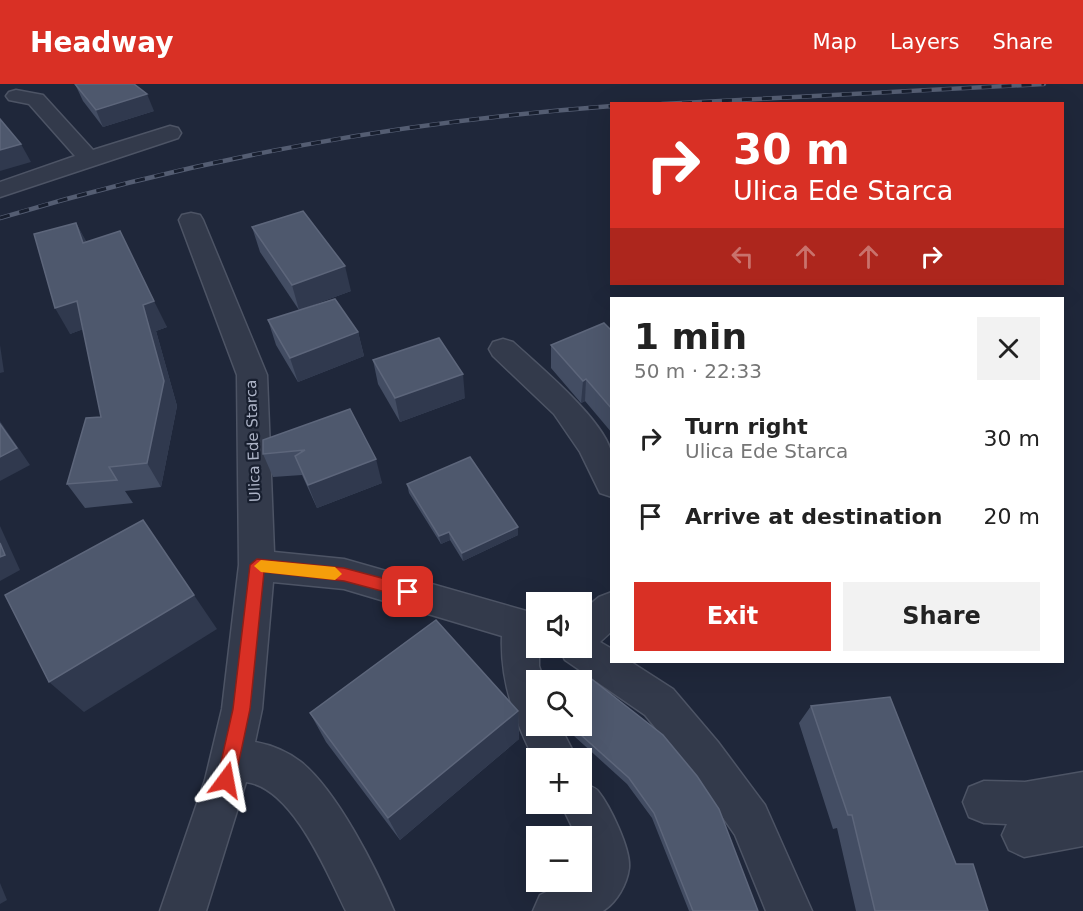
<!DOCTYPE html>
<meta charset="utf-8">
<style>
body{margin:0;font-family:"DejaVu Sans",sans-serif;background:#f2f2f2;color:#222;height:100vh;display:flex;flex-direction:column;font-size:22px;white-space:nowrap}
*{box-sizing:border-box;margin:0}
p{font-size:20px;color:#767676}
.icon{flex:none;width:33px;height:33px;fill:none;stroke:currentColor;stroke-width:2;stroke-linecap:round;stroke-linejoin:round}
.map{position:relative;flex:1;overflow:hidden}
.sheet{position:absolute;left:610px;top:213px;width:454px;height:366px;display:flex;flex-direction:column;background:#fff;border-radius:0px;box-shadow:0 6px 24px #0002}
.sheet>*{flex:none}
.guide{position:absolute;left:610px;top:18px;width:454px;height:183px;border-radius:0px;box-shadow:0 6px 24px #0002;background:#d93025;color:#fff;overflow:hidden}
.buttons{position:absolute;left:526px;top:508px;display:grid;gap:12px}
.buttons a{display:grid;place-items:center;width:66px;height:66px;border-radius:0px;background:#fff;box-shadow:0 6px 24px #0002;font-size:30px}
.pin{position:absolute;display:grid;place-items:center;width:51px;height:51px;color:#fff;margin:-26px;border-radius:12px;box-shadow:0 3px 9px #0006}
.me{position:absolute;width:66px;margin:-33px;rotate:13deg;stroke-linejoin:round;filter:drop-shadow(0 0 4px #0008)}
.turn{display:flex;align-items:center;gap:21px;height:126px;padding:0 24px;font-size:27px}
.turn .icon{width:78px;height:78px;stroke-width:2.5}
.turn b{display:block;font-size:42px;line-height:51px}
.lanes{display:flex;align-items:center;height:57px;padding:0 24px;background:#0003;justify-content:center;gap:30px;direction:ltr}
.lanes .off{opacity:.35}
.round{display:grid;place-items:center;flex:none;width:63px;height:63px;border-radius:0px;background:#f2f2f2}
.overview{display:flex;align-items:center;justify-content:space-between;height:102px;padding:0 24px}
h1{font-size:36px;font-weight:700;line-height:45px}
.primary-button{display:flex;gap:12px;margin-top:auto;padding:12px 24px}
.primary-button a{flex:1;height:69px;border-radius:0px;background:#d93025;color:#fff;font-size:24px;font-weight:700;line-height:69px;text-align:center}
.primary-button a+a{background:#f2f2f2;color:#222}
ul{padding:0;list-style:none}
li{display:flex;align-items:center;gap:18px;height:78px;padding:0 24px}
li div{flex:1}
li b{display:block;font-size:22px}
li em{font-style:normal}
header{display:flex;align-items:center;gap:36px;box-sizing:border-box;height:84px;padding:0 30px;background:#d93025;color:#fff}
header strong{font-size:28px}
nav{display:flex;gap:33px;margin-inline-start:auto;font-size:21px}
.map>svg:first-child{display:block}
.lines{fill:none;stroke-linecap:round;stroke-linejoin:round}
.minor-casing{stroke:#4d5465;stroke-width:3}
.minor{fill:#333a4b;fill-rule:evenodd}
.rail-casing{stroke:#545d72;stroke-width:4.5}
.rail{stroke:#181f2f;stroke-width:3;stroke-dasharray:10;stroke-linecap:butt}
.wall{fill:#434d63}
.shaded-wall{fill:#30394e}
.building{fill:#4e586d;stroke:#5d667b;stroke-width:1.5}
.route{fill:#d93025;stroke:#8d1f18;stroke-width:1.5}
.slow{fill:#f59e0b}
.labels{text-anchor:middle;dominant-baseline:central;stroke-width:4.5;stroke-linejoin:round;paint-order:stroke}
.street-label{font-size:15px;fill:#adb4c7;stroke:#181f2f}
</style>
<header>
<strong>Headway</strong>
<nav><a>Map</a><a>Layers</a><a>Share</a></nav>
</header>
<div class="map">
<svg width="1083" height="827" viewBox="0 0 1083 827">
<rect width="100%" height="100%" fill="#1f273a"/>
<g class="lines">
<defs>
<g id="minor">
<polygon points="16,6 43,11 93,66 170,42 178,44 181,49 178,54 0,113 0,98 75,72 29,20 9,16 6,12 9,8"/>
<path d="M191,129L200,131L203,136L267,291L274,468L344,475L537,530V564H539V582L544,597H537V642H560L577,675H537V681C516,640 500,599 502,552L344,505L273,498L262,625L255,658C272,661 288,668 301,678C337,707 376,784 394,827H346C327,789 293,704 246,698L206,827H160L205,696L222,625L239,481L237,291L179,136L182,131Z"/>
<path d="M503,255L513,258C539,282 606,337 612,371C614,384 612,400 612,413L600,409L580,368L554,330L493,272L489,265L493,258Z"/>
<polygon points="612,508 612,547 600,558 612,565 612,578 631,578 673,605 718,658 765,721 812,827 766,827 735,751 690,686 645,631 565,576 559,564 582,564 582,527 599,513"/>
<polygon points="1083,688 1083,762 1024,773 1009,766 1002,751 1007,740 984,739 969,733 963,718 969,703 984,697 1025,698"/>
<path d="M582,699C587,701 595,703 598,707C610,722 631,765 629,784C627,800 617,818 603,827H533L540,811L567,798H582L585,783L582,753H577L561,720H582Z"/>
</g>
</defs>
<use href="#minor" class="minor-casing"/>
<use href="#minor" class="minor"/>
<defs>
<g id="rail">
<polyline points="662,20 1044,0"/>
<path d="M0,134C204,73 400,38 612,22"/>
</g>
</defs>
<use href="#rail" class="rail-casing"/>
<use href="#rail" class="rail"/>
</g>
<g class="wall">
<polygon points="75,0 154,27 103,43 83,17"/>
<polygon points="76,139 86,158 167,243 156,247 177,322 161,403 125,407 133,419 85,424 67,400 101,333 83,245 70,250"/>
<polygon points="252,143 351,207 299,226 260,168"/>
<polygon points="268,236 358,248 364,272 298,298 276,261"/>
<polygon points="612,247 612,349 585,317 581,319 551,284 551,261"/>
<polygon points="373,276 465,314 400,338 378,300"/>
<polygon points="350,325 382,399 317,424 302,391 273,393 263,370"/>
<polygon points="407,400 518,443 518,451 463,477 450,456 441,460 409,409"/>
<polygon points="811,622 956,780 988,827 856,827 837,744 833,745 799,639"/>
<polygon points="518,627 519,655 400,756 326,658 310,629"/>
<polygon points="563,642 582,642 758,827 689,827 652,734 627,700"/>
</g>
<g class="shaded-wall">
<polygon points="147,10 154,27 103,43 96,26"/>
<polygon points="21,60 31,78 0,87 0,66"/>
<polygon points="76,139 90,164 83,159"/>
<polygon points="345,182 351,207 299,226 292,201"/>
<polygon points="77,217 92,242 70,250 55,224"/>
<polygon points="154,217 167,243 156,247 177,322 161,403 147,379 143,221"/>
<polygon points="358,248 364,272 298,298 290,274"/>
<polygon points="0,261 4,288 0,289"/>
<polygon points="463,290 465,314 400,338 395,314"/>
<polygon points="586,295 585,317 581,319 583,297"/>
<polygon points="0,337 30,381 0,397"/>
<polygon points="376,375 382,399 317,424 308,401"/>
<polygon points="143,436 217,545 84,628 49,598"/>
<polygon points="0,442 20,486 0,497"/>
<polygon points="518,443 518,451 463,477 462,469"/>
<polygon points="449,448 450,456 441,460 439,452"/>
<polygon points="518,627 519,655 400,756 388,734"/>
<polygon points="0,799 7,816 0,820"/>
</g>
<g class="building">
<polygon points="75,0 134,0 147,10 96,26"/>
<polygon points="0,35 21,60 0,66"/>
<polygon points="303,127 345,182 292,201 252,143"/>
<polygon points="76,139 83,159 120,147 154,217 143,221 164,297 147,379 109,383 117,396 67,400 86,334 101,333 77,217 55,224 34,150"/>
<polygon points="335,215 358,248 290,274 268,236"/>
<polygon points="604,239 612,247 612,325 586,295 583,297 551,261"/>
<polygon points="439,254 463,290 395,314 373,276"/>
<polygon points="350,325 376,375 308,401 295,372 305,366 263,370 263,356"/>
<polygon points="0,340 17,364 0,373"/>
<polygon points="470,373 518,443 462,469 449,448 439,452 407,400"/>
<polygon points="143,436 194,511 49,598 5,511"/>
<polygon points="0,459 5,471 0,473"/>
<polygon points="436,536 518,627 388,734 310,629"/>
<polygon points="589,593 663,651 697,692 719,725 758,827 693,827 654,729 629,694 571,642 582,642 582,602"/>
<polygon points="890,613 956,780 973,780 988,827 875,827 852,731 848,731 811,622"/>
</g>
<polygon class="route" points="257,475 344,484 408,501 415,508 408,514 344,497 264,488 250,625 235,696 232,702 226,704 220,702 217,696 233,625 250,481"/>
<polygon class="slow" points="261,476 335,483 342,490 335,496 261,488 254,482"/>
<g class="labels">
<g class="street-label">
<text transform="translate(253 357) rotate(-92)">Ulica Ede Starca</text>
</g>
</g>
</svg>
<div class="buttons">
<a><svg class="icon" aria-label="sound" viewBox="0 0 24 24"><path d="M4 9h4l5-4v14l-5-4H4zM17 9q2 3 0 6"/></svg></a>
<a><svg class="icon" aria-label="search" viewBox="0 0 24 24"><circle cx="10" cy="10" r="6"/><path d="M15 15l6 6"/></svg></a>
<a>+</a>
<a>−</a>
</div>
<div class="pin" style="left:408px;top:508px;background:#d93025"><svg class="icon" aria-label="arrive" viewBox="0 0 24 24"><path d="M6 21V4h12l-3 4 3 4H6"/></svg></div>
<svg class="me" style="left:226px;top:696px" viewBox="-20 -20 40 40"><path d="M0-17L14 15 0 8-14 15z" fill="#d93025" stroke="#fff" stroke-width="4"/></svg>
<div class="guide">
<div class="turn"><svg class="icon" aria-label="right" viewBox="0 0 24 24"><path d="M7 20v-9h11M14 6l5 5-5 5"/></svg><div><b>30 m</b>Ulica Ede Starca</div></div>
<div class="lanes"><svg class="icon off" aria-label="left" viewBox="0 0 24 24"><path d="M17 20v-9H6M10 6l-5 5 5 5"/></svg><svg class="icon off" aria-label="ahead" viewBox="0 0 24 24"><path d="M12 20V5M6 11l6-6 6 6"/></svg><svg class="icon off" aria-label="ahead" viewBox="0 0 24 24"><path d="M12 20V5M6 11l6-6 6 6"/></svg><svg class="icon" aria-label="right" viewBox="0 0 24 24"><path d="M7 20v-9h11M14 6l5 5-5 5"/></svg></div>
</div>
<section class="sheet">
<div class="overview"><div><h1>1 min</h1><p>50 m · 22:33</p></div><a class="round"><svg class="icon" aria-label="close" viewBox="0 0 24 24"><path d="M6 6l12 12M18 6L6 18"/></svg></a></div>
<ul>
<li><svg class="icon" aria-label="right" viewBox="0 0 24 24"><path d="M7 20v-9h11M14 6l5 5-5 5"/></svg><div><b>Turn right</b><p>Ulica Ede Starca</p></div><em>30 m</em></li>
<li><svg class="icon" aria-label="arrive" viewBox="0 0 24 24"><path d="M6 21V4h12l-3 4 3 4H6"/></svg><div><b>Arrive at destination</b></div><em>20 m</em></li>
</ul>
<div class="primary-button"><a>Exit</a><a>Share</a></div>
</section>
</div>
